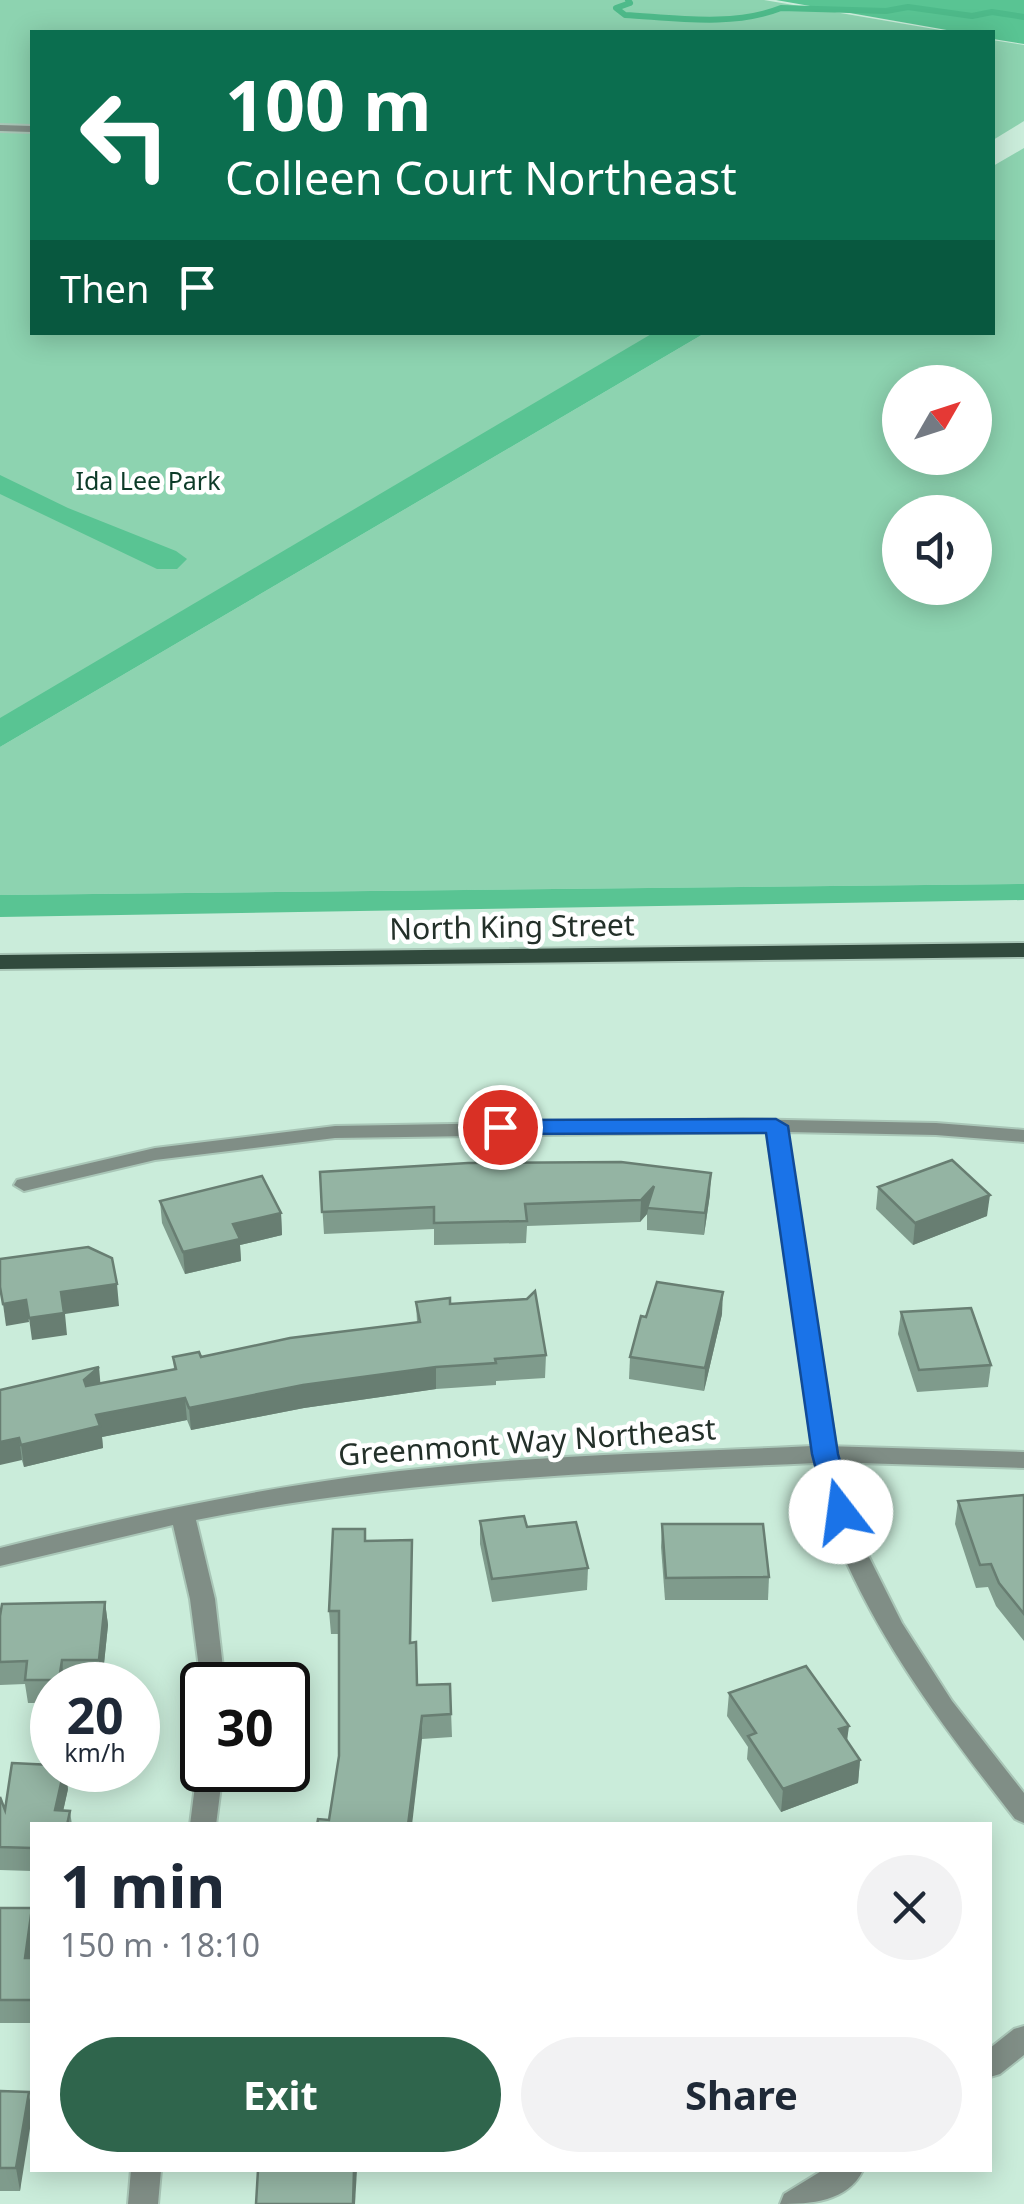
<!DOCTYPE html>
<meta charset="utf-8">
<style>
body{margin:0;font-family:"Noto Sans",sans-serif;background:#f2f2f3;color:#1f2937;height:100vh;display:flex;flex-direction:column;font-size:38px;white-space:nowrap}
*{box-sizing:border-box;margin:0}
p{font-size:32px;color:#747a83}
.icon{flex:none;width:55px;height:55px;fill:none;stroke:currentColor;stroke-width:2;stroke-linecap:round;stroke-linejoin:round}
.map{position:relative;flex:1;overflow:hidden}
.drawer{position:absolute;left:30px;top:1822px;width:962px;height:350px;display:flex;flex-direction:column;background:#fff;border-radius:0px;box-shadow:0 5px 25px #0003}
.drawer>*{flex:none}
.top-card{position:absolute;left:30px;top:30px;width:965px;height:305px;border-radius:0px;box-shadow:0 5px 25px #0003;background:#0b6e4f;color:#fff;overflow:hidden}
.needle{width:65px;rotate:51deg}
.tools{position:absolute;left:882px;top:365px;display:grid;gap:20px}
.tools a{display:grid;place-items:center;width:110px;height:110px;border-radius:50%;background:#fff;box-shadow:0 5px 25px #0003;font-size:50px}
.speed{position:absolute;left:30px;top:1662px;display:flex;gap:20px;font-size:50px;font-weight:700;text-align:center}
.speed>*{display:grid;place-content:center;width:130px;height:130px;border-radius:50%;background:#fff;box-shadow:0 5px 25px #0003;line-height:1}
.speed small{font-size:25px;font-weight:400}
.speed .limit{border:5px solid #111;border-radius:15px;background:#fff;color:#111}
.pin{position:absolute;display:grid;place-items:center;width:85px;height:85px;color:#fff;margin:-42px;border:5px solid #fff;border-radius:50%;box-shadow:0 2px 10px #0007}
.me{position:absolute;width:110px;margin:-55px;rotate:345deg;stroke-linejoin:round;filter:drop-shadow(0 0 8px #0008)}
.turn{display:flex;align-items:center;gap:35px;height:210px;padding:0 30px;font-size:45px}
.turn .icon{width:130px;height:130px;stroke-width:2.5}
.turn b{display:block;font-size:70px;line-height:85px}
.then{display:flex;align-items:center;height:95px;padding:0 30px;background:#0003;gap:20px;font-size:38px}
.round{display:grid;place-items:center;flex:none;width:105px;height:105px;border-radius:52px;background:#f2f2f3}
.head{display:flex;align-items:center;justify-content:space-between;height:170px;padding:0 30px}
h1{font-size:60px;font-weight:700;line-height:75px}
.button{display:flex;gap:20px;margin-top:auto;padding:20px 30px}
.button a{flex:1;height:115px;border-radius:60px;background:#2f654c;color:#fff;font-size:40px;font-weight:700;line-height:115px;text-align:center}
.button a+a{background:#f2f2f3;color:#1f2937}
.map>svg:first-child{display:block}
.green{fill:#8dd3b0;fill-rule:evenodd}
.forest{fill:#59c493}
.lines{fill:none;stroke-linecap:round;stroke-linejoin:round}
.stream{stroke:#4eba8a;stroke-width:6}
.lane-casing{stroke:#a9c6b7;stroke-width:4}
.street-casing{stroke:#a9c6b7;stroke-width:4}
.primary-casing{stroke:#a9c6b7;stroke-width:4}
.lane{fill:#808e86;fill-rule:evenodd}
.street{fill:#808e86;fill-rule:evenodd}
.primary{fill:#314a3d;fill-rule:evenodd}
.wall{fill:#7f9b8c}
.shaded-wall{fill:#687e72}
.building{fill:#94b4a3;stroke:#687e72;stroke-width:2.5}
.route{fill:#1a73e8;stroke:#114b97;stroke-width:2.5}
.labels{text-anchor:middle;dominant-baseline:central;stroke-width:9;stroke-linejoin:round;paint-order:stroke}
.far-park-label{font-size:25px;fill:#0c3b28;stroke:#fff}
.street-label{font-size:30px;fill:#233029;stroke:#fff}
</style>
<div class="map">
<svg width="1024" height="2204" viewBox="0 0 1024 2204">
<rect width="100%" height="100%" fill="#caecda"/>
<g class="green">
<polygon points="0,0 764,0 952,32 32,32 32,332 672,333 0,743"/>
<polygon points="992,40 1024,45 1024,121 993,140"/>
<path d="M1024,148V884L0,895V747L705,333L992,332L993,166ZM900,382H975V458H900ZM900,512H975V588H900Z"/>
</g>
<g class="forest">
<polygon points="776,0 1024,0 1024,44 993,39 992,32 958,32"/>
<polygon points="653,333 705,333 0,747 0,718"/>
<polygon points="0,475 68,508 176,551 187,559 177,569 157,569 0,494"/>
<polygon points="1024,884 1024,900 0,917 0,895"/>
</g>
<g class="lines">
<path class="stream" d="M628,0L630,3L616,8L625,15C676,18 733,27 781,8L886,11L908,7L972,16L992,12L1024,17"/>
<defs>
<g id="lane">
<polygon points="0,125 32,126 32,132 0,131"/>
<polygon points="825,1446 1024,1452 1024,1468 825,1462 817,1460 813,1454 817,1448"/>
</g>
<g id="street">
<path d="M742,1119L936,1123L1024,1130V1142L936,1135L787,1132L837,1454L861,1541L902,1623L952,1701L1024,1793V1823L1015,1819C948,1733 881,1646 838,1543C828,1518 823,1489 816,1463C607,1472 401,1479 196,1520L215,1599L225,1685H202V1691L190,1599L173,1525L0,1566V1548C147,1511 296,1480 448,1466C569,1454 691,1452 812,1446L767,1132L335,1138L155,1160L24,1191L14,1185L17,1180L155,1148L335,1126Z"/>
<polygon points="202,1762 202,1770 223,1770 216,1825 190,1825 197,1770"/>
<polygon points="1024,2026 1024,2055 1000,2074 990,2077 990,2048 1014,2029"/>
<polygon points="131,2170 161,2170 158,2204 128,2204"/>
<path d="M823,2170H863C848,2202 810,2204 780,2204L784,2194Z"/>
</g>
<polygon id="primary" points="1024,943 1024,957 0,969 0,955"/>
</defs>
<use href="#lane" class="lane-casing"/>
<use href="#street" class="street-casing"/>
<use href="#primary" class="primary-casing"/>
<use href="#lane" class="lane"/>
<use href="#street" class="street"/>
<use href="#primary" class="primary"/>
</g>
<g class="wall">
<polygon points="320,1172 710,1194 704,1235 647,1230 647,1214 640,1222 527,1226 526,1243 434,1245 434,1229 324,1234"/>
<polygon points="878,1187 987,1216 913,1245 876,1209"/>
<polygon points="160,1201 281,1213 282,1235 240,1245 241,1261 185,1274 162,1223"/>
<polygon points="416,1302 450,1304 546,1355 545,1378 496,1381 496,1385 436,1389 304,1408 191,1430 187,1420 102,1437 103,1448 24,1467 0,1390 100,1383 174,1369 173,1357 201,1357 417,1322"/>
<polygon points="901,1312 991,1365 988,1387 917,1392 898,1334"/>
<polygon points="722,1314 704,1391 629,1379 630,1357"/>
<polygon points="1024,1495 1024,1641 996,1606 988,1587 976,1588 955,1524 958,1501"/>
<polygon points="480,1521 527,1527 588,1568 587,1590 492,1602 480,1544"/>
<polygon points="662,1524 769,1577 768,1600 665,1600 661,1547"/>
<polygon points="365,1529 366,1541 412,1540 411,1643 417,1685 450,1684 452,1737 422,1739 329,1820 339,1756 339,1634 331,1634 329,1611"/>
<polygon points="105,1602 108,1625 102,1683 52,1685 52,1703 28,1703 25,1684 0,1685 0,1616"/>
<polygon points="729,1693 847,1741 860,1760 858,1783 781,1812 747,1759 748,1747 727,1716"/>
<polygon points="68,1789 63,1811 70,1811 72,1825 32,1825 32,1871 0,1870 0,1797 5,1810"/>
<rect x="0" y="1908" width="32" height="115"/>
<polygon points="0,2091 29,2092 20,2191 0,2191"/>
</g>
<g class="shaded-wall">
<polygon points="711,1173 710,1194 704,1235 705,1213"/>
<polygon points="654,1186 647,1214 640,1222 641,1200"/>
<polygon points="990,1195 987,1216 913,1245 915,1223"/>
<polygon points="281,1213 282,1235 240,1245 241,1261 185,1274 183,1252 233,1224"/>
<polygon points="117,1284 119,1306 65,1314 67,1335 32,1340 29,1318 61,1292"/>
<polygon points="723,1292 722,1314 704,1391 705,1368"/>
<polygon points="26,1300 29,1322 6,1326 3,1304"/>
<polygon points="99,1367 101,1390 87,1402 84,1380"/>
<polygon points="436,1367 436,1389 304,1408 191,1430 189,1408 303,1385"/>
<polygon points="185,1398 187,1420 102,1437 103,1448 24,1467 21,1445 96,1415"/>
<polygon points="19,1438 22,1460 0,1465 0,1442"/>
<polygon points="105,1602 108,1625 102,1683 99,1660"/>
<polygon points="62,1660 64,1685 60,1685 59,1680"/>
<polygon points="422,1716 422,1739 412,1825 408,1825"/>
<polygon points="849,1726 846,1749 839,1729"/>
<polygon points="860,1760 858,1783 781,1812 783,1789"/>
<polygon points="64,1770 66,1770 68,1789 60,1825 55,1810"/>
<polygon points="32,1912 32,1957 28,1981 25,1958"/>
<polygon points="29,2092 32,2116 20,2191 16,2168"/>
<polygon points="354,2170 357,2170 355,2204 353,2204"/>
</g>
<g class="building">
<polygon points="952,1160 990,1195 915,1223 878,1187"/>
<polygon points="621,1162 711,1173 705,1213 647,1208 654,1186 641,1200 525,1204 527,1221 434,1223 434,1207 322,1212 320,1172 468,1163"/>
<polygon points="262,1176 281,1213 233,1224 240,1239 183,1252 160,1201"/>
<polygon points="88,1247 112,1258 117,1284 61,1292 64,1313 29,1318 26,1300 3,1304 0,1287 0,1259"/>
<polygon points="657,1282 723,1292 705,1368 630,1357 641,1316 646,1317"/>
<polygon points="535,1291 546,1355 495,1359 496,1363 436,1367 303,1385 189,1408 185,1398 96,1415 100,1426 21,1445 19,1438 0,1442 0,1390 99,1367 84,1380 86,1386 176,1369 173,1357 199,1352 201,1357 290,1338 420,1322 416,1302 450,1298 450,1304 527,1299"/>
<polygon points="971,1308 991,1365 919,1370 901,1312"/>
<polygon points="1024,1495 1024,1614 999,1583 991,1564 980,1565 958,1501"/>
<polygon points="524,1516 527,1527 576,1522 588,1568 492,1579 480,1521"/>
<polygon points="662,1524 763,1524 769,1577 666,1578"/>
<polygon points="333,1529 365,1529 365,1541 412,1540 410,1643 416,1642 417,1685 450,1684 451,1714 422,1716 408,1825 317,1825 318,1819 329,1820 339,1756 339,1611 329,1611"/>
<polygon points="105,1602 99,1660 62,1660 59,1680 25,1680 27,1661 0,1662 0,1616 2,1604"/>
<polygon points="806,1666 849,1726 839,1729 860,1760 783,1789 748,1736 756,1733 729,1693"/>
<polygon points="12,1763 52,1765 52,1770 64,1770 55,1810 70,1811 67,1825 32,1825 32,1848 0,1847 0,1797 5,1810"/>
<polygon points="0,1908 32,1908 25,1958 32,1958 32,2000 0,2000"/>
<polygon points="0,2091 29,2092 16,2168 0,2168"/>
<polygon points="258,2170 354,2170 353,2204 256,2204"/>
</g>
<polygon class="route" points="776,1119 788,1126 838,1454 855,1512 851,1519 831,1519 827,1512 812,1454 766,1133 500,1134 488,1127 500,1120"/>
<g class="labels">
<g class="far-park-label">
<text x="148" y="480">Ida Lee Park</text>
</g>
<g class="street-label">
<text transform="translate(512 926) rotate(-1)">North King Street</text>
<text transform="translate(527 1441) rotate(-4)">Greenmont Way Northeast</text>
</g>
</g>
</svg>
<div class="tools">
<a><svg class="needle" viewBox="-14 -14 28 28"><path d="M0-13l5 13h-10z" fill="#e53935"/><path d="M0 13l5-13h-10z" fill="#747a83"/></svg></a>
<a><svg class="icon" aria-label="sound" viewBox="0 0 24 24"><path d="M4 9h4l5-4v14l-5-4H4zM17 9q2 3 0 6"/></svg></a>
</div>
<div class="speed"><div>20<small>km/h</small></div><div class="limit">30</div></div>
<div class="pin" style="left:500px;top:1127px;background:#d93025"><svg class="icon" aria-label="arrive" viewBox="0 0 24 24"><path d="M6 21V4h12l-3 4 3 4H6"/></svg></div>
<svg class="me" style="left:841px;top:1512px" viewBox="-20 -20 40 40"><circle r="19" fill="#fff"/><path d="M0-13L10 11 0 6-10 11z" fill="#1a73e8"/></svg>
<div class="top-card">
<div class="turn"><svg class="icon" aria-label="left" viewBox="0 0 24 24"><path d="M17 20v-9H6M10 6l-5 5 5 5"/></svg><div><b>100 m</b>Colleen Court Northeast</div></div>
<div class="then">Then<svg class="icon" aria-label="arrive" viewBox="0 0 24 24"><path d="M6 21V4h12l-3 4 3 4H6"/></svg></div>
</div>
<section class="drawer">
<div class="head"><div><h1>1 min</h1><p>150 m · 18:10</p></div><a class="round"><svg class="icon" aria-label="close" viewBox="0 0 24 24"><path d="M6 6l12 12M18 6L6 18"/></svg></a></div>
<div class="button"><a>Exit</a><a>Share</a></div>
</section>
</div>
